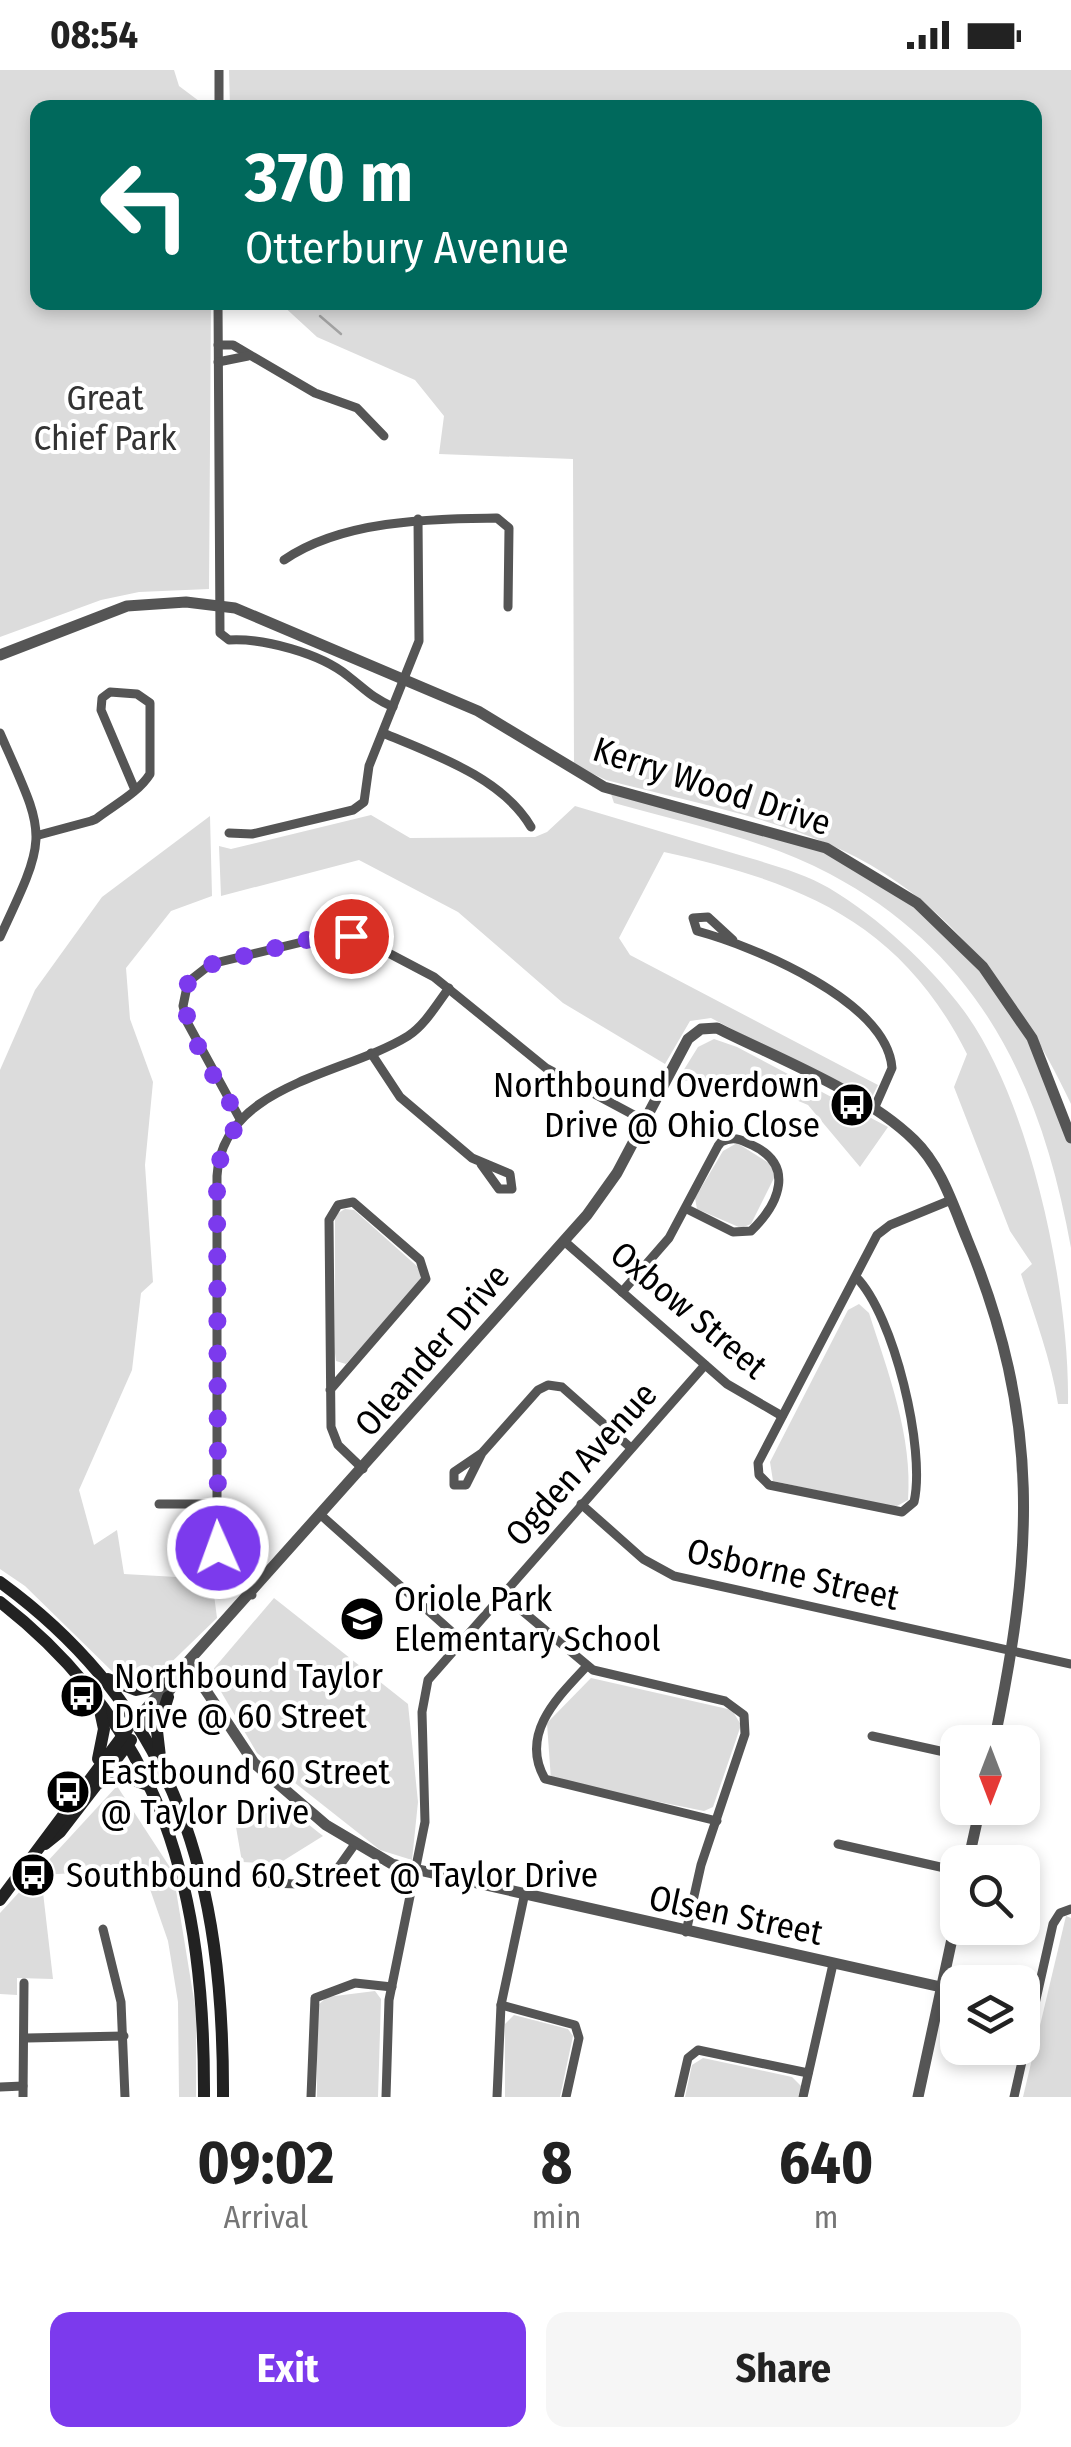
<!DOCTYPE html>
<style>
body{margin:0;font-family:"Fira Sans Condensed",sans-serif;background:#f6f6f6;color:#222;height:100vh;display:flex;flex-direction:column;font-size:38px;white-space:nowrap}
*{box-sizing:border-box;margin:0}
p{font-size:32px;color:#767676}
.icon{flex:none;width:55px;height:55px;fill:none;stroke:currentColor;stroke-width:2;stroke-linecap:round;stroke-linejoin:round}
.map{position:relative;height:2027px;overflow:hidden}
.drawer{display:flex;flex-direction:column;background:#fff;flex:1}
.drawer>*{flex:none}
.banner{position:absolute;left:30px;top:30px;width:1012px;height:210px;border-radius:20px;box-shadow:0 5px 15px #0003;background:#00695c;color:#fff;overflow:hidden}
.needle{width:65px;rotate:180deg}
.fabs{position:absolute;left:940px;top:1655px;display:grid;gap:20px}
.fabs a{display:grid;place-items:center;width:100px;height:100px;border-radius:20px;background:#fff;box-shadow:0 5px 15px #0003;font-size:50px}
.pin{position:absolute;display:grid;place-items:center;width:85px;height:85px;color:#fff;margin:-42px;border:5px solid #fff;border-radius:50%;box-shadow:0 2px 10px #0007}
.me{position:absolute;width:110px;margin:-55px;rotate:358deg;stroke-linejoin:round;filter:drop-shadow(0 0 8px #0008)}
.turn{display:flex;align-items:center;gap:35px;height:210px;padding:0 50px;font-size:45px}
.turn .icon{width:130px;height:130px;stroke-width:2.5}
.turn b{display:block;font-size:70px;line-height:85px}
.eta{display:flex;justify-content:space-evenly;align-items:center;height:170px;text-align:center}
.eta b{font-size:60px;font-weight:700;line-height:70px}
.primary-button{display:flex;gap:20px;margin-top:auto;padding:20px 50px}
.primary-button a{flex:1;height:115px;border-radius:20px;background:#7c3aed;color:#fff;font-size:40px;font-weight:700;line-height:115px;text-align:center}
.primary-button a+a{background:#f6f6f6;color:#222}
.status{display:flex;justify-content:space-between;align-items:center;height:70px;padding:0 50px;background:#fff;direction:ltr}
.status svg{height:28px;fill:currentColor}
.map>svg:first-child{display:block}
.green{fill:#dcdcdc}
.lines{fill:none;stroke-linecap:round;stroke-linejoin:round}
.stream{stroke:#a3a3a3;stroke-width:2.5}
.minor{stroke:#555;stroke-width:9}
.tertiary{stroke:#555;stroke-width:11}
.secondary{stroke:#222;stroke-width:12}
.route{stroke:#7c3aed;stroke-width:18;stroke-dasharray:0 32.4}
.labels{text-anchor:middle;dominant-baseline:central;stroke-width:8;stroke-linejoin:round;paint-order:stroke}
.park-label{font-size:35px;fill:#333;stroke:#fff}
.street-label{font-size:35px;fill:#000;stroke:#fff}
.poi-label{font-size:35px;fill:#000;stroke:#fff;text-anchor:start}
</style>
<div class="status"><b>08:54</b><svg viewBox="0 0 49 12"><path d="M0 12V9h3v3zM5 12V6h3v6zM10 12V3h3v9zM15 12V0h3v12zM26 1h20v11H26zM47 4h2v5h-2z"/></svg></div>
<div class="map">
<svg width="1071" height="2027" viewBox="0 0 1071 2027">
<rect width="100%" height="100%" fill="#fff"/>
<g class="green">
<polygon points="0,0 174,0 179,16 207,37 38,38 38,232 211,233 209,519 139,522 101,530 0,567"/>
<path d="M229,0H1071V1034C1019,924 943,821 826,773C757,744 679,729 606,710L574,695L573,389L439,384L444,346L415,310L317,267L280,233L1035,232V38H230Z"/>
<path d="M611,724L826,778L917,833L983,897L1032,968L1071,1068V1178C1042,1017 981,884 830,804C764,769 685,753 614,733Z"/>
<path d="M575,736C629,752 682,768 736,784C766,793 802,802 829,818C878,847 930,895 964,941C1031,1032 1070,1222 1068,1334H1058C1051,1289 1035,1248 1021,1204L1032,1194L1010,1161L954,1017L967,984C900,851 800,812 664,782L619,868L630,885L878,1015L870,1031L711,948L690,951L665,994L563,933L458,842L359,790L221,826L219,776L231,779L371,745L410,768L535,767L547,762Z"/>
<polygon points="210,746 212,826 171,841 126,898 130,949 153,1012 145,1095 153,1212 141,1223 132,1300 79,1420 94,1475 117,1460 124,1504 212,1509 217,1548 152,1611 120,1609 25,1516 0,1499 0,1000 35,920 102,827"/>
<polygon points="714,969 737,977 888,1057 860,1097 808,1035 734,1004 684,1011 680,1006 698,977"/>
<polygon points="737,1073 772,1095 774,1108 751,1154 741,1158 697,1139 695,1128 723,1081"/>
<polygon points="345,1139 354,1140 419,1198 421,1210 346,1294 336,1291 335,1283 335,1145"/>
<path d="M859,1234L869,1243C888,1302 913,1367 908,1430L895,1437L773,1411L770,1392L848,1240Z"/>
<polygon points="274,1528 408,1634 418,1732 412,1790 380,1780 257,1683 210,1603"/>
<polygon points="591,1608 732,1640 741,1655 713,1737 704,1741 551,1710 547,1653"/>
<polygon points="117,1716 173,1802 196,1942 196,2027 179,2027 178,1932 168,1871 143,1799 41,1805 53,1909 17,1908 17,1925 0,1924 0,1843"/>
<polygon points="284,1735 323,1766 278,1794 242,1792 236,1757"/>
<polygon points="1066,1846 1071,1848 1071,2027 1023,2027"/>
<polygon points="375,1921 381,1929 378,2027 317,2027 317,1936 327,1927"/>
<polygon points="514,1945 568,1959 573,1966 560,2027 505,2027 505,1954"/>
<polygon points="703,1988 792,2007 801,2016 798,2027 685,2027 692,1995"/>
</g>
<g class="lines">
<polyline class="stream" points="320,246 341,264"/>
<g class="minor">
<polyline points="219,38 219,0"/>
<path d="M218,232L220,563L229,570C263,568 320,583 348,606C366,620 371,627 393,637"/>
<polyline points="218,275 233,275 315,323 357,338 384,366"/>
<polyline points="218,292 248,286"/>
<path d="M284,490C342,450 429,449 497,448L509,458L508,537"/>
<path d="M0,663C46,768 50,761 0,867"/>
<path d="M383,663C433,684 503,708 531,757"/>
<polyline points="229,763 252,764 353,740 364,732 369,696 419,571 418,449"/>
<path d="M39,765L91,751L96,749C114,735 138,723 150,704V633L137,624L110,622L102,628L101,640L135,720"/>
<path d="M733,870L708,847L693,848L697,861C753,876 887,931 892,998L874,1039"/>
<polyline points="371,983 400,1027 472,1088 510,1104 512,1119 499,1119 481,1094"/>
<polyline points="240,1049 187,952 183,936 188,912 211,894 323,867 358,867 434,907 546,998 645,1051"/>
<polyline points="564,1171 727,1314 782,1346"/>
<path d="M856,1207C894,1245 926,1380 914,1432L902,1442L769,1415L759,1405L758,1393L877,1165L890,1155L951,1130"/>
<path d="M622,1222L669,1168L718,1076L721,1072C733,1066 740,1069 752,1075C795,1095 780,1133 751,1161L733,1162L685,1138"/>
<polyline points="330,1320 426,1209 420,1190 353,1132 338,1135 329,1150 331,1357 338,1375 363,1399"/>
<polyline points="482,1383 466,1415 454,1415 454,1402 482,1383 538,1320 548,1315 562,1317 631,1378"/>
<polyline points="159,1434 217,1434"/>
<polyline points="581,1434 643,1489 674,1506 1071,1594"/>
<polyline points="322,1446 461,1570"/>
<polyline points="502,1524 593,1600 725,1631 744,1645 745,1664 701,1795 686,1862"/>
<path d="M252,1525L225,1496L217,1472V1106C222,1014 345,1005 408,966C425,955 437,934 449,918"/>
<path d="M586,1597C558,1627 519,1664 545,1709L717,1751"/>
<polyline points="872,1666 958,1685"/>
<polyline points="838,1774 958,1801"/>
<polyline points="269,1813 298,1814 333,1805 355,1774"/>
<polyline points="103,1859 121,1932 125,2027"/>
<polyline points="941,1917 958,1921"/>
<polyline points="501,1935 575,1955 579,1968 566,2027"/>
<polyline points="27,1968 124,1966"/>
<polyline points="0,2017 23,2016"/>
<path d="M23,2027C23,1987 24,1953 24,1913"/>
<polyline points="311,2027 315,1928 355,1913 392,1917"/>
<polyline points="386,2027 389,1930 425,1752 422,1642 428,1610 705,1295"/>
<polyline points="497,2027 501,1935 524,1827"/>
<polyline points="679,2027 688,1988 698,1980 808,2003"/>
<polyline points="803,2027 833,1894"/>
<polyline points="1014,2027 1053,1854 1060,1843 1071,1839"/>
</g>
<g class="tertiary">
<polyline points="0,585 127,536 186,532 235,538 478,641 604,717 826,778 917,833 983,897 1032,968 1071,1068"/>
<polyline points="189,1595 254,1693 326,1755 392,1794 941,1917"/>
<path d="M135,1651L587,1145L617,1103L688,969L701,959L717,958C779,989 865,1022 914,1070C941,1096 953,1135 967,1169C1042,1350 1033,1485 994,1672"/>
<polyline points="140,1659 189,1595"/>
<polyline points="968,1792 980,1738"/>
<polyline points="918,2027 958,1841"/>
</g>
<g class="secondary">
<path d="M0,1512C180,1643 224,1814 223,2027"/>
<path d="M0,1532C166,1661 205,1826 204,2027"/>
<polyline points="108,1609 136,1620 167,1613"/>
<polyline points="160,1687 157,1661 168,1627"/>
<polyline points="98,1689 104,1659 99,1636"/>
<polyline points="99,1713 120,1705 148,1715"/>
<polyline points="45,1774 60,1762 131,1670"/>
<polyline points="0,1830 127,1660"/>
</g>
</g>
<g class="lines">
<path class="route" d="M218,1478L217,1106L222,1081L240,1049C222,1018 161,934 195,904C210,891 233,889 252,884C284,877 318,863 351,866"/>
</g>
<defs>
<symbol id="bus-disc" viewBox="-11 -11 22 22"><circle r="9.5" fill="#000" stroke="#fff"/><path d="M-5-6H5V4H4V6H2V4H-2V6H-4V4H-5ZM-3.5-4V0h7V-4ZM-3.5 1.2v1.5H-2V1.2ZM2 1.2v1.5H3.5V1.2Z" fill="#fff"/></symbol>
<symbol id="school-disc" viewBox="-11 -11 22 22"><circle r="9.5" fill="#000" stroke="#fff"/><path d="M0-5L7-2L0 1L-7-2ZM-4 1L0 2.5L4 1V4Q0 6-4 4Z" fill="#fff"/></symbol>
</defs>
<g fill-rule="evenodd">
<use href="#bus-disc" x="827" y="1010" width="50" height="50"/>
<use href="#school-disc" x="337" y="1524" width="50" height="50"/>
<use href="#bus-disc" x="57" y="1601" width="50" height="50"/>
<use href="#bus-disc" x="43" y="1697" width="50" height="50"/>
<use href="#bus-disc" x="8" y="1780" width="50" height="50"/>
</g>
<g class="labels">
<g class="park-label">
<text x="105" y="328">Great<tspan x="105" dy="40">Chief Park</tspan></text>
</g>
<g class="street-label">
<text transform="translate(712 716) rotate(18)">Kerry Wood Drive</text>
<text transform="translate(689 1240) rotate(40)">Oxbow Street</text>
<text transform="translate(432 1280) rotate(-49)">Oleander Drive</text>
<text transform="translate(581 1394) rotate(-48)">Ogden Avenue</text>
<text transform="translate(793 1504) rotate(13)">Osborne Street</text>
<text transform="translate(736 1845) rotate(12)">Olsen Street</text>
</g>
<g class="poi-label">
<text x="820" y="1015" text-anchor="end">Northbound Overdown<tspan x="820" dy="40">Drive @ Ohio Close</tspan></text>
<text x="394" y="1529">Oriole Park<tspan x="394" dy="40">Elementary School</tspan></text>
<text x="114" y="1606">Northbound Taylor<tspan x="114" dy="40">Drive @ 60 Street</tspan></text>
<text x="100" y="1702">Eastbound 60 Street<tspan x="100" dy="40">@ Taylor Drive</tspan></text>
<text x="66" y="1805">Southbound 60 Street @ Taylor Drive</text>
</g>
</g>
</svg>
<div class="fabs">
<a><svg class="needle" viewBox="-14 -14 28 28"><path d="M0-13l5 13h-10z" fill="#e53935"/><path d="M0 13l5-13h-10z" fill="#767676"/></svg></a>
<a><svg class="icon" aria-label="search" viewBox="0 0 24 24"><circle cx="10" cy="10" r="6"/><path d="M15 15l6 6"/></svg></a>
<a><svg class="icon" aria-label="layers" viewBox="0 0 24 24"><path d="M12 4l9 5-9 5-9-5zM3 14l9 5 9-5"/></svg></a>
</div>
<div class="pin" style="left:351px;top:866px;background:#d93025"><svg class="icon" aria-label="arrive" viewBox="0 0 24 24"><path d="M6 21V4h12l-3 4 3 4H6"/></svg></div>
<svg class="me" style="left:218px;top:1478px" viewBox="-20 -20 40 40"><circle r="17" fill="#7c3aed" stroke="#fff" stroke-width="3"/><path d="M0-11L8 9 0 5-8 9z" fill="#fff"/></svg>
<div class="banner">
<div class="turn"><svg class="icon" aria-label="left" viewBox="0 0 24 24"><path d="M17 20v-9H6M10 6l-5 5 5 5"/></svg><div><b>370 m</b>Otterbury Avenue</div></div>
</div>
</div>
<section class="drawer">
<div class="eta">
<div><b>09:02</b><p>Arrival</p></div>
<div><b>8</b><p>min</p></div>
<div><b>640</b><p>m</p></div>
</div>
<div class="primary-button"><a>Exit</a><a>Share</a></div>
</section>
